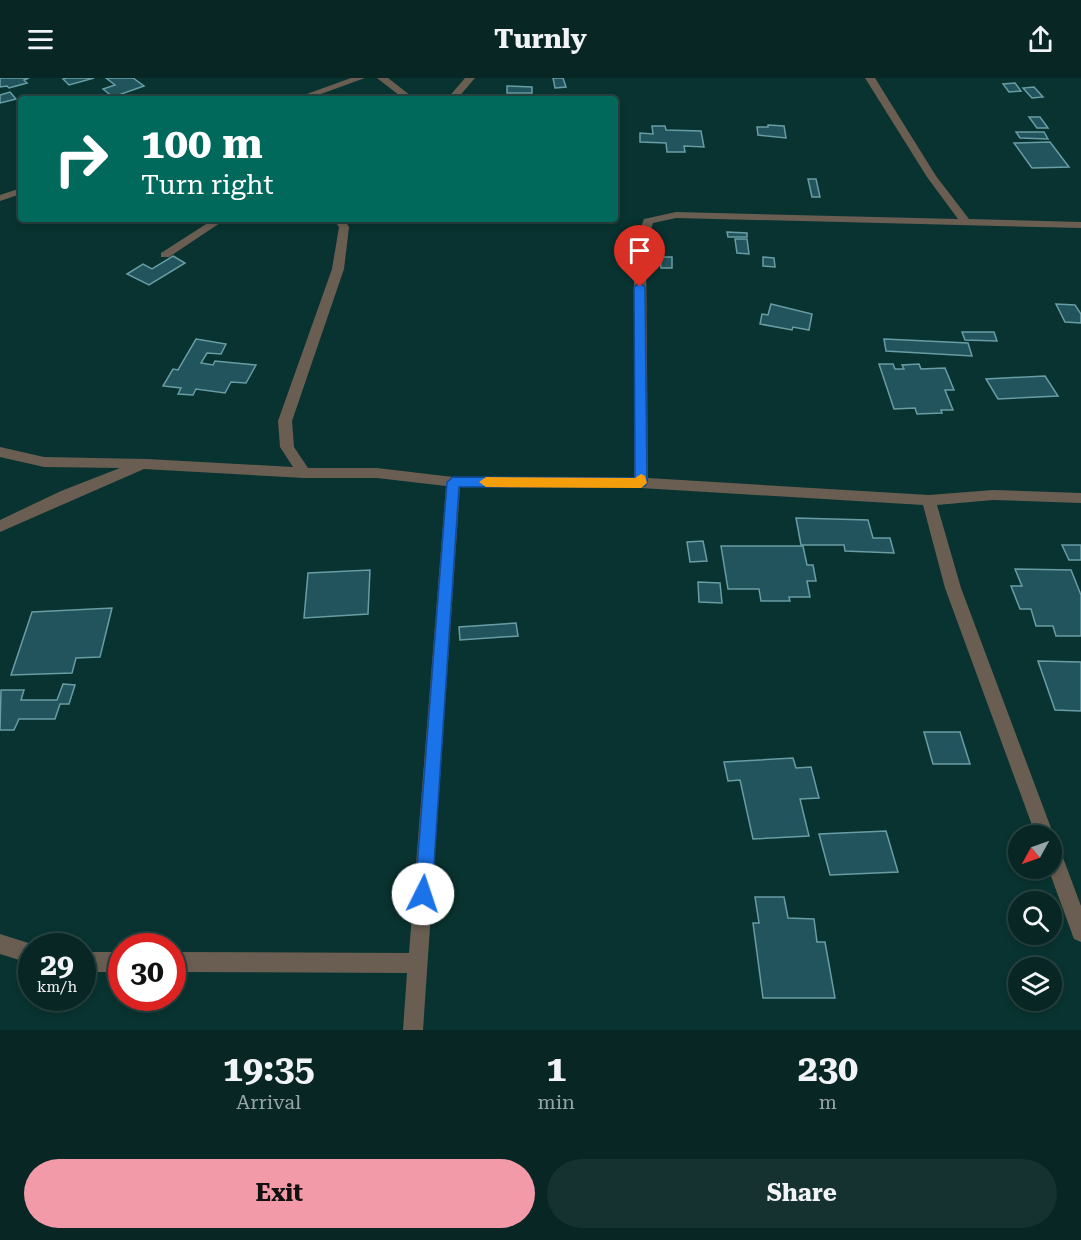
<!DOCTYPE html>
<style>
body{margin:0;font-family:"Roboto Serif",serif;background:#153231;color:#f1f3f6;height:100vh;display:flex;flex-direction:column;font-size:22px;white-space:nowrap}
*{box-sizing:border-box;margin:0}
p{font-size:20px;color:#98a5a6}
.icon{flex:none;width:33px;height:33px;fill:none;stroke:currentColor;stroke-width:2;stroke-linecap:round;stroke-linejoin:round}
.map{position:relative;height:952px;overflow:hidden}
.side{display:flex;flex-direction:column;background:#072624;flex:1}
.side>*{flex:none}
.hud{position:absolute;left:18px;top:18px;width:600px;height:126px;border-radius:6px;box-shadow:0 3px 9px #0003,0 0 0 2px #284341;background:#00695c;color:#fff;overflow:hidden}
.needle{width:39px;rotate:230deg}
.tools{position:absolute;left:1008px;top:747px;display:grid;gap:12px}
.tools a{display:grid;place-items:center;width:54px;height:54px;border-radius:50%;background:#072624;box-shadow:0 3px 9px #0003,0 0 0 2px #284341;font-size:30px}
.speed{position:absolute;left:18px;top:855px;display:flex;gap:12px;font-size:30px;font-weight:700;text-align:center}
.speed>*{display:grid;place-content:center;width:78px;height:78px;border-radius:50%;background:#072624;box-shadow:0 3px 9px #0003,0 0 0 2px #284341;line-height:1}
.speed small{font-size:15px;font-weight:400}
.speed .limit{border:9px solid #d22;background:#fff;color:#111}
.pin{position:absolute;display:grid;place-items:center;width:51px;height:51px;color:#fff;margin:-62px -26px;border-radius:50% 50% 50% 0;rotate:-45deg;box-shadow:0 0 6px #0007}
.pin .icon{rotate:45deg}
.me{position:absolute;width:66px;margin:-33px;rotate:4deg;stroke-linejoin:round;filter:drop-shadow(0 0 4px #0008)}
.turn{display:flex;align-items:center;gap:21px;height:126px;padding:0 24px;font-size:27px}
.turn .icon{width:78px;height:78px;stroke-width:2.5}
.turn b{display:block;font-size:42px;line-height:51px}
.eta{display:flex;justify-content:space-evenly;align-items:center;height:102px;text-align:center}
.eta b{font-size:36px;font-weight:700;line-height:42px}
.cta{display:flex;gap:12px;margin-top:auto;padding:12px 24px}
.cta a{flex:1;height:69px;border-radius:36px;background:#f39aa9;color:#111;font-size:24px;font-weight:700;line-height:69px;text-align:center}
.cta a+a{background:#153231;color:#f1f3f6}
header{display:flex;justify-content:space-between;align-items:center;height:78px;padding:0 24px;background:#072624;font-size:27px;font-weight:700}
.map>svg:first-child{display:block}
.building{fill:#21545c;stroke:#699da5;stroke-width:1.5}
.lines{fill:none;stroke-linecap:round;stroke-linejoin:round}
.minor{fill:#6a5e52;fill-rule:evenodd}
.route{fill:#1a73e8;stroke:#114b97;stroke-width:1.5}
.slow{fill:#f59e0b}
</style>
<header><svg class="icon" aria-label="menu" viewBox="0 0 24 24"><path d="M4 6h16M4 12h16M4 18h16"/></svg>Turnly<svg class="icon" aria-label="share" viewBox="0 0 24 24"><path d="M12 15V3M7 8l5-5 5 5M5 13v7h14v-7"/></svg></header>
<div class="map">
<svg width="1081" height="952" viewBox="0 0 1081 952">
<rect width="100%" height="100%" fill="#093330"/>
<g class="building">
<polygon points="0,0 29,0 24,2 27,5 9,10 7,8 0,9"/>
<polygon points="67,0 94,0 69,7 63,1"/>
<polygon points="106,0 133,0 144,8 113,19 103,11 115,7"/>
<polygon points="553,0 563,0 566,9 555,10"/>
<polygon points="1015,5 1021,13 1009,14 1003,6"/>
<polygon points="507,8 532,9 532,15 507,15"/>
<polygon points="1034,9 1043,19 1032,20 1023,10"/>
<polygon points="10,14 16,21 0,25 0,17"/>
<polygon points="1029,39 1040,39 1048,50 1037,50"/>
<polygon points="768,47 784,48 786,60 758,57 757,49 768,49"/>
<polygon points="652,48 665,48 666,52 701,53 704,69 684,68 685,74 667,74 666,65 640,64 640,55 653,56"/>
<polygon points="1016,54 1044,54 1048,61 1020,60"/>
<polygon points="1050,64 1069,89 1032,90 1014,65"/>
<polygon points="808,101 816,101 820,119 812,119"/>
<polygon points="727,154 747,155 747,159 728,159"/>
<polygon points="735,161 747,161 749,176 737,175"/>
<polygon points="173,178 185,185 149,207 127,196 143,186 152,191"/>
<polygon points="660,179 672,179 672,190 661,190"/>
<polygon points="763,179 774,180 775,189 763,188"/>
<polygon points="771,226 812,236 809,252 793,249 792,252 760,246 762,236 768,237"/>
<polygon points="1056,226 1075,227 1081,236 1081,245 1065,244"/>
<polygon points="962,254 994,254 997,263 965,262"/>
<polygon points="196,261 226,266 221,276 207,275 201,285 213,287 215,283 256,287 246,305 231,304 225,315 196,311 193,317 178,316 181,310 163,308 173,291 178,292"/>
<polygon points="884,261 968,265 972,278 886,273"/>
<polygon points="879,286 893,286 895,291 904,291 902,287 919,286 921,291 945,290 954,312 945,312 953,332 941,332 942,335 917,336 915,330 894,331"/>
<polygon points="1045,298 1058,318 998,321 986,301"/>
<polygon points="796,440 868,442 873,460 890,460 894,475 845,473 844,467 801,467"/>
<polygon points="703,463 707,483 690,484 687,464"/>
<polygon points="1062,467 1081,467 1081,482 1069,482"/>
<polygon points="721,468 803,468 807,487 813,487 816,503 807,503 810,519 789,519 790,523 761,523 759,511 728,511"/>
<polygon points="1015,491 1071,492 1081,517 1081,558 1056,558 1053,548 1036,548 1031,531 1020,531 1011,508 1022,508"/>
<polygon points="370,492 368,536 304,540 308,495"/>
<polygon points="698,504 720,505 722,525 699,524"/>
<polygon points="112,530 100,579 76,580 72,595 11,597 32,534"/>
<polygon points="516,545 518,558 460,562 459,549"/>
<polygon points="1038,583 1081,584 1081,633 1055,632"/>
<polygon points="63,606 75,607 69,626 60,626 55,641 19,641 14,652 0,652 1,612 24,612 21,622 57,622"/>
<polygon points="924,654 960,654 970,686 933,686"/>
<polygon points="793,680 796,690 811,689 819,720 800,721 809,758 753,761 740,702 728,703 724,684"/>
<polygon points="886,753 898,794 830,797 819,756"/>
<polygon points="755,819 784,819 788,840 814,841 817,864 825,864 835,920 763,920 753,845 759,845"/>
</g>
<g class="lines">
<g class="minor">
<polygon points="351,0 365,0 307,21 293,21"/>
<polygon points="377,0 388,0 415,21 404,21"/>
<polygon points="465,0 475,0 457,21 447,21"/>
<polygon points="865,0 875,0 936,98 969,141 1081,144 1081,150 676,140 653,145 646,166 648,400 929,417 993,412 1081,415 1081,425 993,422 937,427 961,510 1054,758 1052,764 1052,758 1036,758 945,510 923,427 641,410 460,409 423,952 403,952 407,895 172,894 172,874 409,875 446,408 377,400 304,400 144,391 0,454 0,442 61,413 120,390 44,389 0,379 0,369 44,379 147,381 293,389 280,369 278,343 332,191 339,149 333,141 344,141 349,149 344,191 292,343 294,369 308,390 377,390 453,399 634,400 634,166 644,141 676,134 958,141 927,99"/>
<polygon points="21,110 21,116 0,123 0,117"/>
<polygon points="214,141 226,141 169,179 161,179 161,175"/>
<polygon points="1052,766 1059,769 1081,828 1081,864 1074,861 1048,790 1052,790"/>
<polygon points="0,856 38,868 32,868 32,886 0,876"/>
<rect x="82" y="874" width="40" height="20"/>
</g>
</g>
<polygon class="route" points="640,205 645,209 647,405 645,408 459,409 432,816 429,822 423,825 417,822 415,816 447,404 453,399 635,400 634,209"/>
<polygon class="slow" points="641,396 645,398 647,405 641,410 486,409 479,404 486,399 635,400"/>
</svg>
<div class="tools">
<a><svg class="needle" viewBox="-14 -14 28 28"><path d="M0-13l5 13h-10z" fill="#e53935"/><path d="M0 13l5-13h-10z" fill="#98a5a6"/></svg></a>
<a><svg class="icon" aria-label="search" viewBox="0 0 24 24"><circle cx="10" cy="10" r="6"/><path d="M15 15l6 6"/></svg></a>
<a><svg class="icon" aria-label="layers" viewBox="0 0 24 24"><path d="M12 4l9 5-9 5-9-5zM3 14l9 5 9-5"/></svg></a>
</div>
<div class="speed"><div>29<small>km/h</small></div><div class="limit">30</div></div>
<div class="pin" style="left:640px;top:209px;background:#d93025"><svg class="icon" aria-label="arrive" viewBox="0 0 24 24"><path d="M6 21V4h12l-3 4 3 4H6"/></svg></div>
<svg class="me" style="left:423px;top:816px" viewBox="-20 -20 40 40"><circle r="19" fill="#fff"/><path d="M0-13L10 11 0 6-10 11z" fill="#1a73e8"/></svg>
<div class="hud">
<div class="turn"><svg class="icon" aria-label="right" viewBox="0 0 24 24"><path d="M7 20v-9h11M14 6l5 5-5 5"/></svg><div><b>100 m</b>Turn right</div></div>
</div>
</div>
<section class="side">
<div class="eta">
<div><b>19:35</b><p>Arrival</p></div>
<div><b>1</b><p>min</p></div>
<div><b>230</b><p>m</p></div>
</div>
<div class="cta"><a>Exit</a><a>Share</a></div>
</section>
